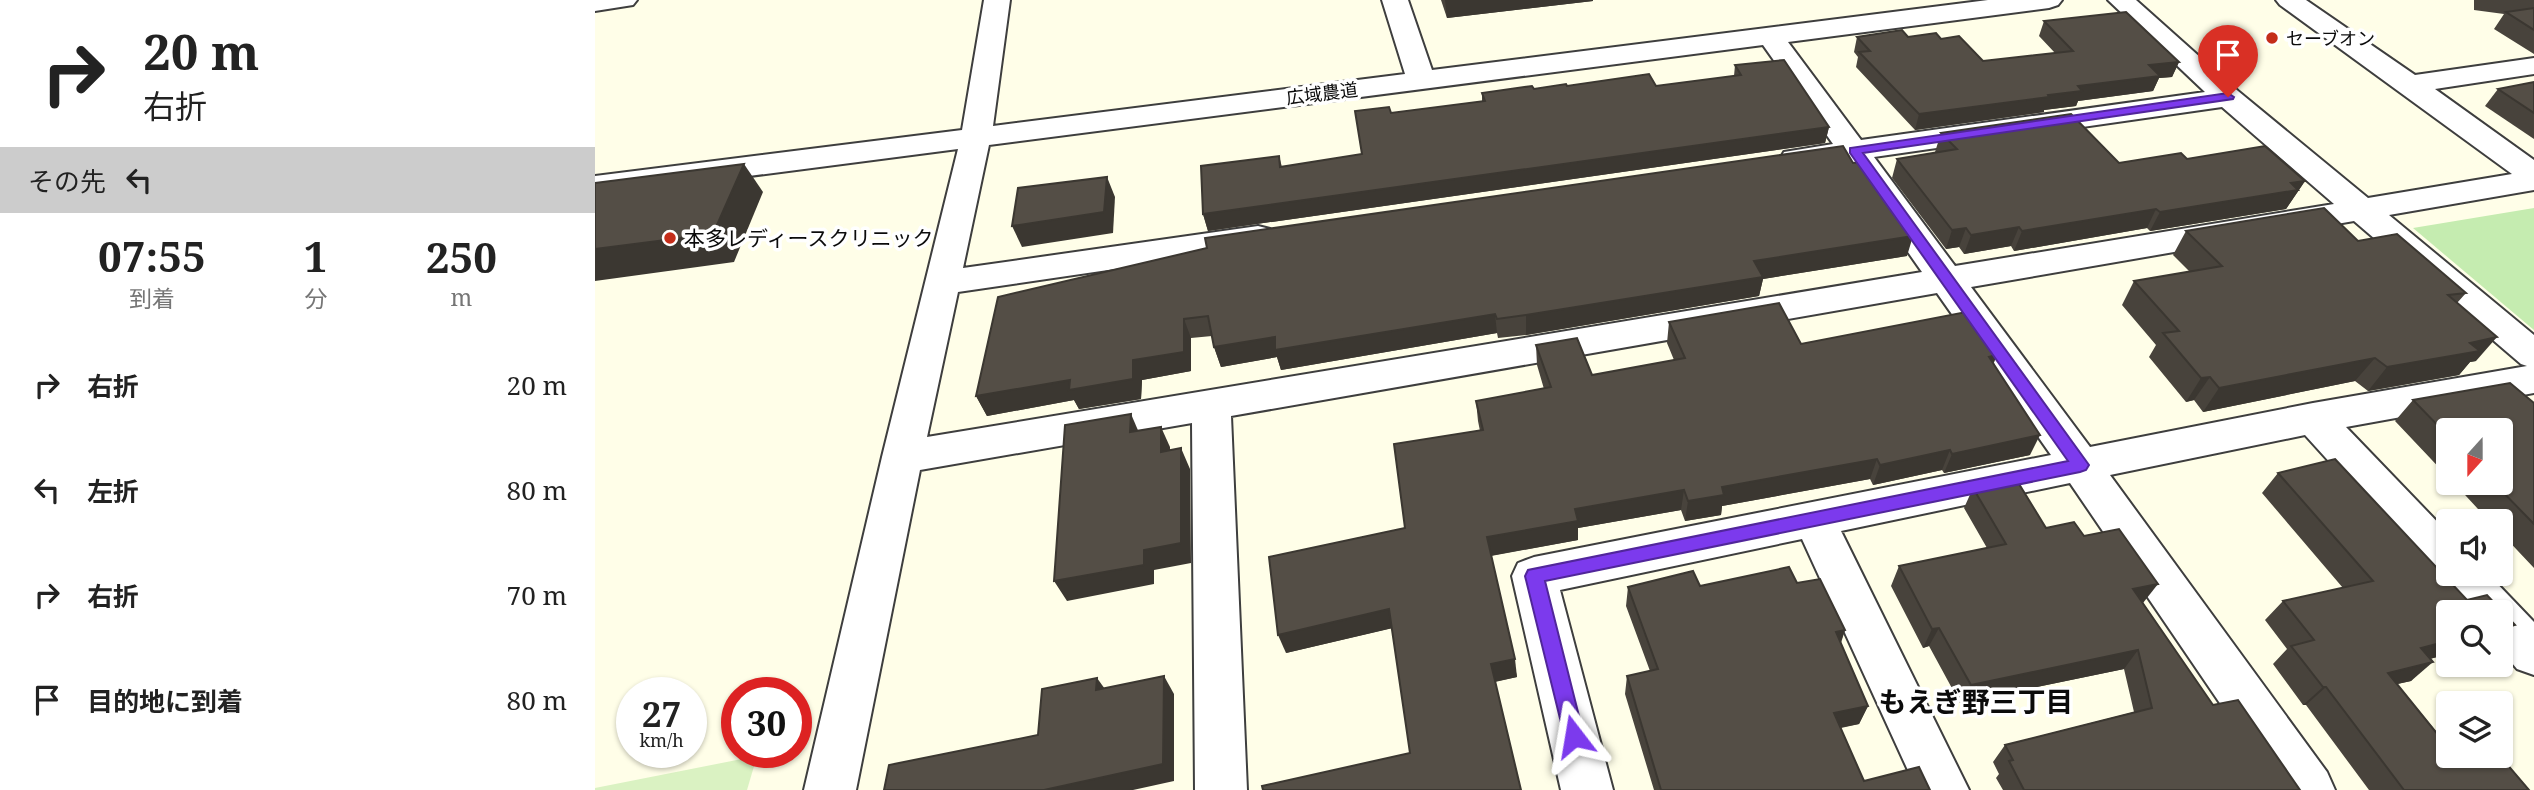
<!DOCTYPE html>
<html lang="ja">
<meta charset="utf-8">
<style>
body{margin:0;font-family:"Noto Serif","Noto Sans JP",serif;background:#f2f2f2;color:#222;height:100vh;display:flex;flex-direction:column;font-size:26px;white-space:nowrap}
*{box-sizing:border-box;margin:0}
p{font-size:23px;color:#767676}
.icon{flex:none;width:38px;height:38px;fill:none;stroke:currentColor;stroke-width:2;stroke-linecap:round;stroke-linejoin:round}
.map{position:relative;flex:1;overflow:hidden}
.sheet{display:flex;flex-direction:column;background:#fff;width:595px}
.sheet>*{flex:none}
.banner{background:#fff;color:#222;overflow:hidden}
.needle{width:46px;rotate:201deg}
.buttons{position:absolute;left:1841px;top:418px;display:grid;gap:14px}
.buttons a{display:grid;place-items:center;width:77px;height:77px;border-radius:7px;background:#fff;box-shadow:0 2px 5px #0004;font-size:35px}
.speed{position:absolute;left:21px;top:677px;display:flex;gap:14px;font-size:35px;font-weight:700;text-align:center}
.speed>*{display:grid;place-content:center;width:91px;height:91px;border-radius:50%;background:#fff;box-shadow:0 2px 5px #0004;line-height:1}
.speed small{font-size:18px;font-weight:400}
.speed .limit{border:10px solid #d22;background:#fff;color:#111}
.pin{position:absolute;display:grid;place-items:center;width:60px;height:60px;color:#fff;margin:-72px -30px;border-radius:50% 50% 50% 0;rotate:-45deg;box-shadow:0 0 7px #0007}
.pin .icon{rotate:45deg}
.me{position:absolute;width:77px;margin:-38px;rotate:346deg;stroke-linejoin:round;filter:drop-shadow(0 0 5px #0008)}
.turn{display:flex;align-items:center;gap:24px;height:147px;padding:0 28px;font-size:32px}
.turn .icon{width:91px;height:91px;stroke-width:2.5}
.turn b{display:block;font-size:49px;line-height:60px}
.then{display:flex;align-items:center;height:66px;padding:0 28px;background:#0003;gap:14px;font-size:26px}
.eta{display:flex;justify-content:space-evenly;align-items:center;height:119px;text-align:center}
.eta b{font-size:42px;font-weight:700;line-height:49px}
ul{padding:0;list-style:none}
li{display:flex;align-items:center;gap:21px;height:105px;padding:0 28px}
li div{flex:1}
li b{display:block;font-size:26px}
li em{font-style:normal}
main{display:flex;flex:1;min-height:0}
.map>svg:first-child{display:block}
.green{fill:#c5ecb0}
.pitch{fill:#daf2c2}
.lines{fill:none;stroke-linecap:round;stroke-linejoin:round}
.minor-casing{stroke:#3e3e3e;stroke-width:4}
.minor{fill:#fff;fill-rule:evenodd}
.wall{fill:#48433c}
.shaded-wall{fill:#3b3731}
.building{fill:#544e46;stroke:#3b3731;stroke-width:2}
.route{fill:#7c3aed;stroke:#51269a;stroke-width:2}
.poi-dot{fill:#c42d1a;stroke:#fff;stroke-width:2.5}
.labels{text-anchor:middle;dominant-baseline:central;stroke-width:7;stroke-linejoin:round;paint-order:stroke}
.far-poi-label{font-size:18px;fill:#0b0b0b;stroke:#fff;text-anchor:start}
.far-street-label{font-size:18px;fill:#0b0b0b;stroke:#fff}
.poi-label{font-size:21px;fill:#0b0b0b;stroke:#fff;text-anchor:start}
.near-neighbourhood-label{font-size:28px;font-weight:bold;fill:#0b0b0b;stroke:#fff}
</style>
<main>
<section class="sheet">
<div class="banner">
<div class="turn"><svg class="icon" aria-label="right" viewBox="0 0 24 24"><path d="M7 20v-9h11M14 6l5 5-5 5"/></svg><div><b>20 m</b>右折</div></div>
<div class="then">その先<svg class="icon" aria-label="left" viewBox="0 0 24 24"><path d="M17 20v-9H6M10 6l-5 5 5 5"/></svg></div>
</div>
<div class="eta">
<div><b>07:55</b><p>到着</p></div>
<div><b>1</b><p>分</p></div>
<div><b>250</b><p>m</p></div>
</div>
<ul>
<li><svg class="icon" aria-label="right" viewBox="0 0 24 24"><path d="M7 20v-9h11M14 6l5 5-5 5"/></svg><div><b>右折</b></div><em>20 m</em></li>
<li><svg class="icon" aria-label="left" viewBox="0 0 24 24"><path d="M17 20v-9H6M10 6l-5 5 5 5"/></svg><div><b>左折</b></div><em>80 m</em></li>
<li><svg class="icon" aria-label="right" viewBox="0 0 24 24"><path d="M7 20v-9h11M14 6l5 5-5 5"/></svg><div><b>右折</b></div><em>70 m</em></li>
<li><svg class="icon" aria-label="arrive" viewBox="0 0 24 24"><path d="M6 21V4h12l-3 4 3 4H6"/></svg><div><b>目的地に到着</b></div><em>80 m</em></li>
</ul>
</section>
<div class="map">
<svg width="1939" height="790" viewBox="0 0 1939 790">
<rect width="100%" height="100%" fill="#fffee8"/>
<polygon class="green" points="1939,208 1939,330 1818,228"/>
<polygon class="pitch" points="162,756 152,790 0,790 0,788"/>
<g class="lines">
<defs>
<g id="minor">
<polygon points="0,0 42,0 38,5 0,11"/>
<path d="M389,0H415L398,126L810,74L787,0H813L837,70L1393,0H1467L1463,5L1454,8L1193,42L1266,140L1610,92L1513,0H1541L1643,91L1773,198L1917,174L1685,5L1681,0H1711L1820,75L1939,58V74L1840,89L1939,160V190L1794,215L1939,335V393L1751,427L1853,533V574H1893L1939,622V675L1922,669L1906,650V612H1871L1848,587L1843,577L1837,575L1710,435L1515,475L1732,772L1740,790H1684L1475,483L1246,531L1374,790H1322L1207,539L965,590L1018,790H966L917,576L923,563L939,557L1456,455L1342,293L636,416L652,790H600L597,423L325,470L261,790H209L287,457L363,149L0,196V176L367,130ZM1168,45L1238,144L1189,152L1185,159L1189,166L1200,168L1249,161L1327,272L332,437L363,292L663,248L675,245L680,237L675,229L663,226L368,268L394,145ZM1627,107L1739,204L1360,266L1279,157ZM1759,221L1926,364L1932,366L1718,403L1495,447L1376,287Z"/>
</g>
</defs>
<use href="#minor" class="minor-casing"/>
<use href="#minor" class="minor"/>
</g>
<g class="wall">
<polygon points="846,0 998,0 998,1 852,18"/>
<polygon points="1879,0 1939,0 1939,54 1899,29 1909,14 1879,10"/>
<polygon points="1449,21 1584,62 1577,77 1564,78 1558,91 1483,101 1481,106 1449,110 1449,112 1320,130 1261,67 1263,57 1259,52 1262,37 1346,39 1388,61 1460,53 1444,36"/>
<polygon points="1140,65 1234,127 1230,143 613,231 608,214 684,156 687,167 767,154 796,113 887,102 887,93 972,86 1061,86 1139,76"/>
<polygon points="1939,82 1939,139 1890,106 1903,89"/>
<polygon points="1346,133 1524,163 1592,159 1710,181 1691,209 1555,231 1552,228 1419,251 1416,246 1369,254 1364,247 1351,249 1297,178 1302,159 1341,153 1340,152"/>
<polygon points="1591,231 1763,241 1871,293 1862,303 1881,361 1875,362 1864,375 1773,391 1760,381 1608,412 1599,400 1591,402 1554,357 1561,345 1527,305 1539,281 1595,272 1578,255"/>
<polygon points="1312,256 1168,279 1164,296 931,335 903,338 902,333 686,370 682,357 626,367 619,347 617,336 596,338 596,371 547,380 546,399 484,409 479,400 392,416 381,396 403,297"/>
<polygon points="1074,322 1206,344 1399,363 1435,455 1349,473 1347,470 1278,485 1275,479 1127,506 1126,515 1090,521 1086,510 983,528 983,540 896,556 922,677 900,682 815,753 797,628 691,653 810,528 885,431 883,421 881,401 949,389 942,365 941,345 997,375 1079,360 1072,343"/>
<polygon points="1818,400 1939,403 1939,568 1906,533 1906,522 1895,522 1859,483 1906,483 1853,430 1853,477 1800,421"/>
<polygon points="1683,473 1853,654 1835,659 1816,681 1802,684 1868,764 1934,790 1774,790 1711,705 1708,705 1678,664 1692,649 1670,620 1688,601 1748,588 1667,493"/>
<polygon points="1378,488 1451,528 1489,536 1548,603 1618,705 1705,790 1408,790 1401,778 1404,774 1398,762 1410,745 1539,712 1529,669 1365,703 1334,646 1328,648 1296,586 1304,566 1392,548 1369,508"/>
<polygon points="1202,583 1250,630 1246,643 1273,706 1264,724 1246,728 1269,781 1335,790 1059,790 1030,694 1032,676 1055,671 1031,606 1033,587 1105,586"/>
</g>
<g class="shaded-wall">
<polygon points="850,0 998,0 998,1 852,18"/>
<polygon points="1584,62 1577,77 1564,78 1558,91 1483,101 1481,106 1449,110 1449,112 1320,130 1324,114 1453,95 1554,65"/>
<polygon points="1234,127 1230,143 613,231 608,214"/>
<polygon points="149,164 168,192 139,262 0,281 0,249"/>
<polygon points="512,177 520,197 518,233 427,247 417,226"/>
<polygon points="1710,181 1691,209 1555,231 1565,212"/>
<polygon points="1561,209 1552,228 1419,251 1427,231"/>
<polygon points="1424,227 1416,246 1369,254 1376,235"/>
<polygon points="1371,228 1364,247 1351,249 1357,230"/>
<polygon points="1318,236 1312,256 1168,279 1164,296 931,335 931,315 1159,261"/>
<polygon points="900,314 902,333 686,370 682,357 626,367 619,347 680,337"/>
<polygon points="589,319 596,338 596,371 547,380 546,399 484,409 479,400 392,416 381,396 538,360"/>
<polygon points="1902,337 1881,361 1875,362 1864,375 1773,391 1792,367 1875,343"/>
<polygon points="1402,355 1394,375 1394,357"/>
<polygon points="1780,358 1760,381 1608,412 1624,388"/>
<polygon points="1615,377 1599,400 1591,402 1606,378"/>
<polygon points="536,414 545,435 535,432"/>
<polygon points="566,427 575,447 575,473 566,452"/>
<polygon points="1445,435 1435,455 1349,473 1357,454"/>
<polygon points="586,448 595,469 596,563 559,570 559,584 472,601 459,581 549,550"/>
<polygon points="1355,450 1347,470 1278,485 1285,465"/>
<polygon points="1282,459 1275,479 1127,506 1126,515 1090,521 1093,501 1127,487"/>
<polygon points="1089,490 1086,510 983,528 983,540 894,556 892,537 980,509"/>
<polygon points="1563,584 1548,603 1538,589"/>
<polygon points="794,609 798,628 691,653 683,635"/>
<polygon points="1920,625 1906,636 1906,628"/>
<polygon points="1344,628 1334,646 1328,648 1337,629"/>
<polygon points="1250,630 1243,649 1241,632"/>
<polygon points="1853,641 1853,654 1804,667 1826,648"/>
<polygon points="1543,650 1529,669 1365,703 1376,685"/>
<polygon points="920,659 922,677 898,682 896,664"/>
<polygon points="1838,662 1816,681 1771,691 1793,673"/>
<polygon points="569,676 579,694 579,781 538,790 449,790"/>
<polygon points="502,678 515,696 501,690"/>
<polygon points="1728,687 1731,687 1711,705 1708,705"/>
<polygon points="1273,706 1264,724 1232,730 1239,713"/>
</g>
<g class="building">
<polygon points="1939,8 1939,30 1911,12"/>
<polygon points="1531,12 1584,62 1554,65 1565,76 1483,86 1487,91 1453,95 1454,97 1324,114 1264,52 1275,51 1262,37 1307,30 1313,37 1341,33 1346,39 1364,36 1388,61 1478,51 1449,21"/>
<polygon points="1189,60 1234,127 608,214 606,166 684,156 685,167 767,154 760,111 794,107 796,113 890,101 887,93 937,86 939,89 971,84 972,86 1054,74 1061,86 1146,75 1140,65"/>
<polygon points="1939,82 1939,113 1903,89"/>
<polygon points="1476,114 1524,163 1586,153 1592,159 1670,146 1710,181 1696,183 1703,190 1565,212 1561,209 1427,231 1424,227 1376,235 1371,228 1357,230 1302,159 1362,149 1346,133"/>
<polygon points="1248,146 1258,163 1265,162 1318,236 1159,261 1168,277 931,315 902,319 900,314 680,350 680,337 619,347 613,316 589,319 589,352 538,360 538,379 474,390 475,380 381,396 403,297 612,248 610,238"/>
<polygon points="149,164 118,234 0,249 0,183"/>
<polygon points="512,177 509,212 417,226 423,188"/>
<polygon points="1729,208 1763,241 1802,234 1871,293 1853,295 1902,337 1875,343 1885,351 1792,367 1780,358 1624,388 1615,377 1606,378 1568,333 1584,331 1539,281 1627,266 1591,231"/>
<polygon points="1184,303 1206,344 1371,312 1402,355 1394,357 1445,435 1357,454 1355,450 1285,465 1282,459 1127,487 1129,495 1093,501 1089,490 980,509 983,521 892,537 920,659 896,664 926,790 668,790 667,786 815,753 794,609 683,635 674,557 810,528 799,444 888,430 881,401 956,387 941,345 982,338 997,375 1090,358 1074,322"/>
<polygon points="1915,383 1939,403 1939,524 1899,483 1906,483 1906,430 1853,430 1853,436 1818,400"/>
<polygon points="536,414 535,432 566,427 566,452 586,448 586,543 549,550 549,565 459,581 470,425"/>
<polygon points="1740,459 1872,600 1892,595 1920,625 1906,628 1906,612 1853,612 1853,641 1826,648 1838,662 1793,673 1853,747 1853,756 1861,756 1868,764 1905,756 1934,790 1809,790 1731,687 1728,687 1696,646 1719,640 1688,601 1778,581 1683,473"/>
<polygon points="1421,479 1451,528 1479,522 1489,536 1524,529 1563,584 1538,589 1618,705 1643,700 1705,790 1429,790 1414,761 1418,760 1410,745 1557,708 1543,650 1376,685 1344,628 1337,629 1304,566 1411,544 1378,488"/>
<polygon points="1194,567 1202,583 1225,579 1250,630 1241,632 1273,706 1239,713 1269,781 1324,767 1335,790 1066,790 1032,676 1063,669 1033,587 1098,571 1105,586"/>
<polygon points="569,676 568,764 449,790 289,790 294,765 443,735 447,689 502,678 501,690"/>
</g>
<polygon class="route" points="1633,93 1639,97 1638,99 1268,153 1494,465 1491,470 1485,472 950,581 989,736 986,743 979,746 971,743 930,576 933,570 1473,461 1255,153 1255,148"/>
<g class="poi-dot">
<circle cx="1677" cy="38" r="7"/>
<circle cx="75" cy="238" r="7"/>
</g>
<g class="labels">
<g class="far-poi-label">
<text x="1691" y="38">セーブオン</text>
</g>
<g class="far-street-label">
<text transform="translate(727 93) rotate(-7)">広域農道</text>
</g>
<g class="poi-label">
<text x="89" y="238">本多レディースクリニック</text>
</g>
<g class="near-neighbourhood-label">
<text x="1381" y="701">もえぎ野三丁目</text>
</g>
</g>
</svg>
<div class="buttons">
<a><svg class="needle" viewBox="-14 -14 28 28"><path d="M0-13l5 13h-10z" fill="#e53935"/><path d="M0 13l5-13h-10z" fill="#767676"/></svg></a>
<a><svg class="icon" aria-label="sound" viewBox="0 0 24 24"><path d="M4 9h4l5-4v14l-5-4H4zM17 9q2 3 0 6"/></svg></a>
<a><svg class="icon" aria-label="search" viewBox="0 0 24 24"><circle cx="10" cy="10" r="6"/><path d="M15 15l6 6"/></svg></a>
<a><svg class="icon" aria-label="layers" viewBox="0 0 24 24"><path d="M12 4l9 5-9 5-9-5zM3 14l9 5 9-5"/></svg></a>
</div>
<div class="speed"><div>27<small>km/h</small></div><div class="limit">30</div></div>
<div class="pin" style="left:1633px;top:97px;background:#d93025"><svg class="icon" aria-label="arrive" viewBox="0 0 24 24"><path d="M6 21V4h12l-3 4 3 4H6"/></svg></div>
<svg class="me" style="left:979px;top:736px" viewBox="-20 -20 40 40"><path d="M0-17L14 15 0 8-14 15z" fill="#7c3aed" stroke="#fff" stroke-width="4"/></svg>
</div>
</main>
